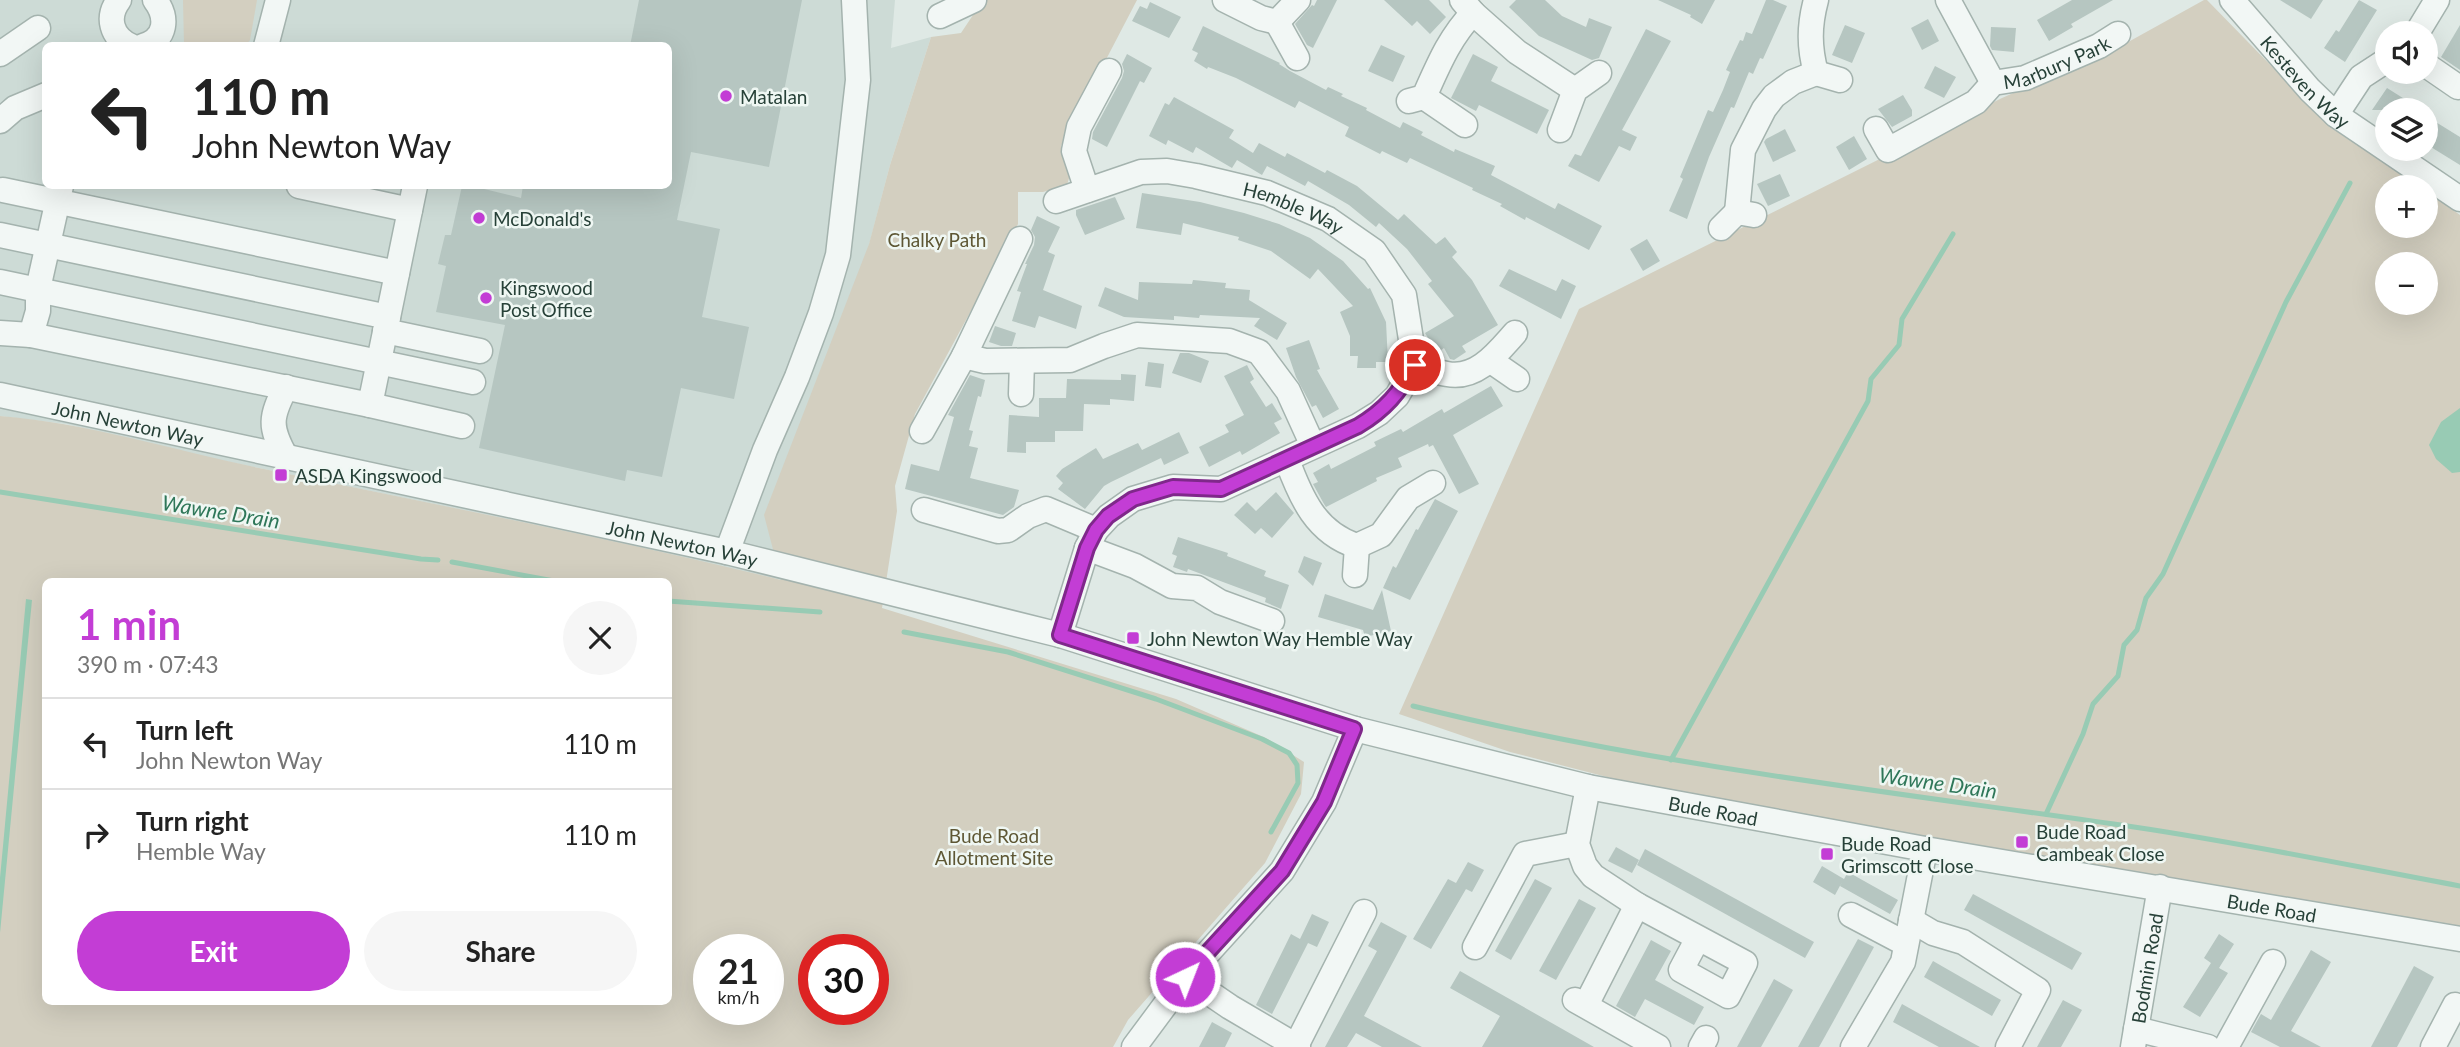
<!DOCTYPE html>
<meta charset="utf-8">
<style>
body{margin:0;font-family:Lato,sans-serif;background:#f6f6f6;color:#222;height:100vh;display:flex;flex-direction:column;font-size:26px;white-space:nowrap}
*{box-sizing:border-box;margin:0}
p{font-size:23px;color:#767676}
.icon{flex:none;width:38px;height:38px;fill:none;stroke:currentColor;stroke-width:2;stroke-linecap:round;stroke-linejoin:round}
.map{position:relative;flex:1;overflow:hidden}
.sheet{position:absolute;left:42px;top:578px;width:630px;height:427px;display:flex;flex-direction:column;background:#fff;border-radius:10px;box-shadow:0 7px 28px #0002}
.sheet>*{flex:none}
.guide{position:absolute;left:42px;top:42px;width:630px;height:147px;border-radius:10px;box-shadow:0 7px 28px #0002;background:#fff;color:#222;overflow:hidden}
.controls{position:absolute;left:2375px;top:21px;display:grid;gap:14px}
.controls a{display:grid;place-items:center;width:63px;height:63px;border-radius:50%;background:#fff;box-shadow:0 7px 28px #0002;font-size:35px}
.speed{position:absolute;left:693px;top:934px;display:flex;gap:14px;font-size:35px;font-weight:700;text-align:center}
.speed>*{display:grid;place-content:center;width:91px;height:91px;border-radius:50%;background:#fff;box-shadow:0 7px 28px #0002;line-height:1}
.speed small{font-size:18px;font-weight:400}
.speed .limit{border:10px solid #d22;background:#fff;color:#111}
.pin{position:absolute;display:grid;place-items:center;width:60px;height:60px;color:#fff;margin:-30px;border:4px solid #fff;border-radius:50%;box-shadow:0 2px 7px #0007}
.me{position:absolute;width:77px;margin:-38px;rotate:43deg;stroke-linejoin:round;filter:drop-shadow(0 0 5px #0008)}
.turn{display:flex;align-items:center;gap:24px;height:147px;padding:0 35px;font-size:32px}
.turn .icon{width:91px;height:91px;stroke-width:2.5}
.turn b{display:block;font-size:49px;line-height:60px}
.round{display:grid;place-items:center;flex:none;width:74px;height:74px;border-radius:37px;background:#f6f6f6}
.overview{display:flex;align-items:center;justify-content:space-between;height:119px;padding:0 35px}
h1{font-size:42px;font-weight:700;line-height:52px;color:#c33dd5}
.cta{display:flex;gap:14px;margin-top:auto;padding:14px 35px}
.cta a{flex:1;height:80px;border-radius:42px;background:#c33dd5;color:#fff;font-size:28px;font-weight:700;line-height:80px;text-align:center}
.cta a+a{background:#f6f6f6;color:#222}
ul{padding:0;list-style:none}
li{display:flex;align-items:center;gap:21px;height:91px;padding:0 35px;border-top:2px solid #e0e0e0}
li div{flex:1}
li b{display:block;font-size:26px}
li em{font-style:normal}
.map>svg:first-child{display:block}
.built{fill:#cddbd6;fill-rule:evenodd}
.green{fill:#d3cfc0;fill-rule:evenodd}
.water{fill:#98cbb4}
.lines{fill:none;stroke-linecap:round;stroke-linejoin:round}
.stream{stroke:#98cbb4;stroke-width:5}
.building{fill:#b6c6c1}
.minor-casing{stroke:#a4b3ae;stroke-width:27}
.minor{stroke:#f2f7f5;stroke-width:24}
.route-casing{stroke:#7f288a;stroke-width:18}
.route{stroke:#c33dd5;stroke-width:12}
.poi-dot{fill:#c33dd5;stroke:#eff7f3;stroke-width:2.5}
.labels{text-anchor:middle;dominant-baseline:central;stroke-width:5;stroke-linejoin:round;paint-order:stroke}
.street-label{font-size:19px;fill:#274138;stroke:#eff7f3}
.poi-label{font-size:19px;fill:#274138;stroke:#eff7f3;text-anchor:start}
.park-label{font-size:19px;fill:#5e5734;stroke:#eff7f3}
.water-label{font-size:21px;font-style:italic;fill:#2f7759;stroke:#eff7f3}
</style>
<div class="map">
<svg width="2460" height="1047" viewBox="0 0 2460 1047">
<rect width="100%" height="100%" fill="#dfe9e5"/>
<path class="built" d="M0,0H895L891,48L931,37L890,165L781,580L482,514L210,458L66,424L0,416ZM46,46H668V186H46Z"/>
<g class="green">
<polygon points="183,0 257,0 250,40 246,45 184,45"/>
<path d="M983,0H1137L1061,146L1070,175L1067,185L1043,192H1018V224L915,414L895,486L897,511L882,608L1176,699L1266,738L1304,762L1301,794L1265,863L1128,1020L1113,1047H0V416C89,423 176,451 264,469C437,505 610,538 781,580L764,515L869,244L890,165L931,37L961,33ZM46,581H668V1001H46ZM709,950H768V1010H709ZM814,950H873V1010H814Z"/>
<path d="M2204,0H2207L2326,122L2420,187H2387V226H2426V191L2460,215V926L1673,794L1510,752L1399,714L1579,309L2002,98L2130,41ZM2387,264H2426V303H2387Z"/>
</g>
<g class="water">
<polygon points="2460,408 2460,472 2452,473 2436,459 2429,445 2441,422"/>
<polygon points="26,599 32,600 0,933 0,878"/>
</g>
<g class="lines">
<g class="stream">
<polyline points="0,492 421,559 438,560"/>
<polyline points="452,562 554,581"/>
<polyline points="668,601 820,612"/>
<polyline points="904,632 1008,652 1156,699 1262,739 1289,753 1297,765 1298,783 1271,832"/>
<path d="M1413,706C1649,765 1893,792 2134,827C2243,843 2352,866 2460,886"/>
<polyline points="1671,760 1868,401 1871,379 1899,345 1902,319 1953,234"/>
<polyline points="2046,814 2083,734 2093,704 2118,676 2124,645 2137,630 2146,598 2163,574 2286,302 2350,183"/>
</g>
</g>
<g class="building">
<polygon points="639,0 802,0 769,167 691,152 677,220 720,229 702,317 749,327 734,399 681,388 662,477 627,470 625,481 479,448 505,325 436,312 446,266 438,264 445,235 451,235 462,186 472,186 521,198 523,186 668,186 668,46 630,46"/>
<polygon points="1317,0 1337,0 1313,48 1307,45 1295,24 1312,5 1314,6"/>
<polygon points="1384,0 1429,0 1446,17 1430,34 1417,21 1412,26"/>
<polygon points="1516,0 1545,0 1562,16 1586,27 1589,18 1612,27 1599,58 1592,60 1539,36 1509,7"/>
<polygon points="1658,0 1715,0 1702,24 1690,17 1691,15"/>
<polygon points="1766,0 1773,0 1787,6 1763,59 1760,58 1753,74 1749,72 1734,108 1731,107 1709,157 1687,219 1669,211 1683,179 1680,177 1708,110 1713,112 1723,90 1730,72 1726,70 1740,40 1743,41 1746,32 1752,34"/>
<polygon points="2072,0 2113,0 2071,24 2073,27 2049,41 2037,20"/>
<polygon points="2280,0 2323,0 2311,19"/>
<polygon points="2359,0 2377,10 2345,62 2324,48 2336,30 2339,32"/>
<polygon points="1150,2 1181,17 1169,38 1132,21 1140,6 1147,9"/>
<polygon points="1928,19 1939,41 1922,50 1911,28"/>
<polygon points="1845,25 1865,33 1852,63 1832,55"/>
<polygon points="2460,25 2460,70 2441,57"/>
<polygon points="1203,26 1280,63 1279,64 1290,71 1326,90 1328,87 1343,94 1341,96 1367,108 1366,110 1400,128 1403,122 1423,132 1421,135 1454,152 1455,149 1495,166 1491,175 1555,209 1558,203 1602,226 1589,250 1526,217 1525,220 1500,206 1502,204 1472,190 1473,188 1410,158 1407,163 1382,151 1380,154 1345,136 1349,127 1299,101 1295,108 1236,78 1208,67 1207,69 1194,61 1198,53 1192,50"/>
<polygon points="1991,27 2016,28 2014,52 1992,50 1990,46"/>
<polygon points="1646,29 1671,41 1622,130 1637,137 1630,151 1619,146 1599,182 1568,166 1575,154 1581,156"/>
<polygon points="1381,45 1405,56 1393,82 1368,71"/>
<polygon points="1127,54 1152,68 1144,83 1140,81 1107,147 1092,139 1093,132 1122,78 1124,71 1122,64"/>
<polygon points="1473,54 1498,67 1491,81 1549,110 1537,134 1479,105 1476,111 1451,98"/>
<polygon points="1935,66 1956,77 1944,98 1924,88"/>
<polygon points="2387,88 2422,110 2372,110"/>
<polygon points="1903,95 1912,110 1912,116 1892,127 1878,109"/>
<polygon points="1174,97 1234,130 1229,138 1253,153 1259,143 1285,157 1287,153 1325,173 1327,170 1357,186 1398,220 1404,214 1436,244 1445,237 1457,252 1452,257 1472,280 1498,325 1462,346 1466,352 1454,360 1450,359 1444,348 1437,353 1425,333 1454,316 1428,284 1432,281 1407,249 1379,223 1376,227 1349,205 1308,181 1305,186 1267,166 1262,175 1237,160 1232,168 1196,147 1193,153 1168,140 1166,145 1149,136 1165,103 1169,105"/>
<polygon points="2426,116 2460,137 2460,165 2426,144"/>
<polygon points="1785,129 1796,151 1773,162 1764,142 1766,139"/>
<polygon points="1854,136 1867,159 1849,170 1836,147"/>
<polygon points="1780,174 1790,196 1768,206 1757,184"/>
<polygon points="1142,193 1200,202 1244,213 1279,224 1310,238 1343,261 1368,289 1370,288 1386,322 1388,362 1376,362 1376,368 1357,368 1358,356 1350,356 1350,336 1340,312 1353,306 1318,269 1310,279 1271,251 1238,240 1239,237 1183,223 1181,235 1136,228"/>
<polygon points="1115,197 1125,219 1085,235 1076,215 1076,210"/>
<polygon points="1037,216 1060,227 1048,252 1055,255 1043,290 1082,306 1076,329 1039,316 1035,328 1012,321 1021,292 1017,291 1027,264 1025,264 1034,245 1035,237 1031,230"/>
<polygon points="1647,239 1660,261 1643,271 1630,249"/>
<polygon points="1509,269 1556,291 1562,279 1576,286 1561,319 1499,286"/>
<polygon points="1193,280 1226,283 1225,288 1250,290 1249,300 1287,323 1277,340 1254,326 1260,318 1200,315 1199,318 1174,316 1174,320 1124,317 1098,306 1105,287 1138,300 1139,282 1192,284"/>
<polygon points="995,326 1016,333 1012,346 1001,346 989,342"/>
<polygon points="1309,340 1320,369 1317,370 1339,409 1323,418 1316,405 1312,407 1296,377 1286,348"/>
<polygon points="1180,353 1189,353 1209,361 1201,383 1172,373"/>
<polygon points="1148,362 1164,364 1161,388 1145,386"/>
<polygon points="1247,365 1254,379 1250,382 1266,407 1272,403 1282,419 1274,423 1280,433 1242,455 1240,451 1209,467 1199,447 1229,432 1225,425 1244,415 1224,376"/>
<polygon points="1121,374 1136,375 1134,401 1110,399 1110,405 1084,404 1083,431 1055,431 1055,442 1026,442 1026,453 1007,452 1009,415 1039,417 1039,398 1066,398 1067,379 1121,380"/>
<polygon points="970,375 985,380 981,397 978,396 969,430 973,431 969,446 978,448 970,478 1019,490 1014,507 1003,515 905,489 911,464 939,471 954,417 948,415"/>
<polygon points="1491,386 1503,406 1453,435 1479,484 1459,494 1433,445 1429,447 1428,444 1398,458 1402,467 1376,478 1377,481 1326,507 1324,504 1313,484 1318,482 1313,473 1329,464 1331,469 1376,446 1374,442 1401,429 1403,432 1442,409 1444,413"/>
<polygon points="1179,432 1189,453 1164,465 1161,458 1111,482 1104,486 1085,509 1058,489 1063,483 1056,476 1062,469 1096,448 1103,459 1138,443 1142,450"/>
<polygon points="1276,492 1294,513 1272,538 1261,528 1255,534 1234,515 1247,502 1256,511"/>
<polygon points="1435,499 1458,511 1410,600 1383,588 1393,566 1396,568 1416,529 1418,530"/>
<polygon points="1178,537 1228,553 1227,556 1266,571 1264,576 1289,585 1281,609 1265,602 1266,598 1188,569 1187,572 1173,567 1177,556 1172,554"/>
<polygon points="1304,556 1322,563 1313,586 1298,572"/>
<polygon points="1382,590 1391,631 1365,637 1363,630 1318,617 1325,594 1373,610"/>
<polygon points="1616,847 1639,860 1632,873 1608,861"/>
<polygon points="1645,849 1814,942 1805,958 1637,865"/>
<polygon points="1468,862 1484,870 1472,892 1464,888 1466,889 1431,949 1413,939 1448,879 1456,883"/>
<polygon points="1822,866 1844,879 1848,872 1898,900 1890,914 1840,886 1842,882 1835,895 1813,882"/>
<polygon points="1535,879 1552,888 1511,960 1495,951"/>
<polygon points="1973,894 2082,953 2072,970 1964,910"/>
<polygon points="1579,899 1596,908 1556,980 1539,971"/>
<polygon points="1312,914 1329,922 1317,947 1308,943 1272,1014 1256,1005 1291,934 1300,939"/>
<polygon points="1381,922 1407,936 1364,1016 1422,1047 1382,1047 1356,1033 1347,1047 1325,1047 1377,951 1368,946"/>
<polygon points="2219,934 2234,944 2219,968 2228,973 2200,1017 2183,1007 2211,963 2204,958"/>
<polygon points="1858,939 1874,947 1833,1022 1819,1047 1798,1047"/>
<polygon points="1651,940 1671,951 1655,980 1704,1007 1694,1025 1645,999 1635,1017 1616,1006"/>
<polygon points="2311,950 2331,962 2291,1031 2321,1047 2280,1047 2251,1032 2261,1014 2271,1020"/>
<polygon points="1933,961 2001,1000 1992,1016 1924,977"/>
<polygon points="2414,966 2434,977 2397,1047 2371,1047"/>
<polygon points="1460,971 1506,997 1594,1047 1482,1047 1500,1016 1450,988"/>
<polygon points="1774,979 1793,990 1787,1001 1761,1047 1737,1047"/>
<polygon points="2063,1000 2082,1010 2061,1047 2037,1047"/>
<polygon points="1902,1004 1945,1028 1980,1047 1939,1047 1893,1022"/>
<polygon points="1212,1022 1232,1033 1225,1047 1199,1047"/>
</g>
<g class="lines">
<defs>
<g id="minor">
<path d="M119,0C106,17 111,37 131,46"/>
<polyline points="1225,0 1261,18 1277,22 1298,0"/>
<polyline points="1462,0 1473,13 1517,52 1575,90"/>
<path d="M1816,0C1809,26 1809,47 1816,73L1840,80"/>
<polyline points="1948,0 1993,83"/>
<path id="s1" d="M2232,0L2310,90L2336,115L2460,199"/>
<polyline points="940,16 974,0"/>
<polyline points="1277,22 1297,58"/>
<polyline points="2417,33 2437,0"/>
<path d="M143,46C167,39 168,17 155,0"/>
<polyline points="266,46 278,0"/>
<polyline points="0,54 38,28"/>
<polyline points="2426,65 2458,87"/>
<polyline points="1424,97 1465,125"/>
<path d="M1409,101L1424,97C1438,66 1449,38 1473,13"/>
<polyline points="2336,115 2361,77 2387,60"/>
<polyline points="0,121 15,108 46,95"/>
<path id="s2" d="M1876,129L1888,150L1976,102L1993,83L2025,78L2099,46L2118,34"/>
<polyline points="1560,130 1575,90 1599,73"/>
<polyline points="299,186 410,210"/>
<polyline points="3,190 397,273"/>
<polyline points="1087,190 1074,151 1079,127 1109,71"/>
<path id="s3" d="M1056,201L1141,172L1167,171L1196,176L1267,193L1328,219L1374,251L1404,295L1415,365L1397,396L1379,413L1358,426L1221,489L1173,487L1133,499L1109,516L1096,530L1087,548L1060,635"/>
<polyline points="1737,212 1743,150 1764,109 1774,96 1793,82 1816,73"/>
<polyline points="1721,228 1737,212 1754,215"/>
<polyline points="0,235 388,317"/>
<polyline points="0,282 473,382"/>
<polyline points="385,331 480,351"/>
<polyline points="0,333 31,335 370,405 415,186"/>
<polyline points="31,335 38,311 38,289 61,186"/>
<polyline points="964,356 985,361 1070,360 1104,346 1137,335 1229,341 1259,352 1288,391 1313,446"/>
<polyline points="1491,361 1517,379"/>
<path d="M1415,365C1426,368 1436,372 1447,374C1477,380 1498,352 1515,333"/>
<polyline points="1021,394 1022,361"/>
<path id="s4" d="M0,395L727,552L1060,635L1355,729L1588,787L1925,849L2460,939"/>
<polyline points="370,405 462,426"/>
<polyline points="922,431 964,356 1020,239"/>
<path d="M286,457C269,427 270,417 286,387"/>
<path d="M1287,460C1301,498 1316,533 1357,546L1381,535L1408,498L1433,483"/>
<polyline points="924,510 998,531 1008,530 1028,516 1046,509 1096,530"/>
<polyline points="1087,548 1135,566 1172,586 1197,588 1220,602 1272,621"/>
<polyline points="727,552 765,450 797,377 821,313 838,255 858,80 854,0"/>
<polyline points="1355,575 1357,546"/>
<polyline points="1588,787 1577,844 1585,866 1593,876 1637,905 1745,963 1728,996 1681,970 1698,938"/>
<polyline points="1851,915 1906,944"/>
<polyline points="1911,920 1933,933 1963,942 2038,990 2008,1047"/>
<polyline points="1475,947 1525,854 1577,844"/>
<polyline points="1186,977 1230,1007 1298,1047"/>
<polyline points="1575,1000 1658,1047"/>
<polyline points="1586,1005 1637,905"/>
<polyline points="2136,1029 2208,1047"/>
<polyline points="1296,1046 1364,912"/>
<polyline points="1134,1047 1186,977 1282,871 1324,802 1355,729"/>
<polyline points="1701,1047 1706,1038"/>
<polyline points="1853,1047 1903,962 1925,849"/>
<path id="s5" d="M2133,1047L2160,887"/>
<polyline points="2226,1047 2273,962"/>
<polyline points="2433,1047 2455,1005"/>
</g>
</defs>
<use href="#minor" class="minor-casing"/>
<use href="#minor" class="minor"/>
</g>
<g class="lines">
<defs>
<path id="route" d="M1185,977L1282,871L1324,802L1354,729L1060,635L1087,548L1096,530L1108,516L1133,499L1173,487L1221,489L1358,426C1385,410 1400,392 1415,365"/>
</defs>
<use href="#route" class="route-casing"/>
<use href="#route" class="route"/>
</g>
<g class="poi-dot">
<circle cx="726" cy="96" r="7"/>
<circle cx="479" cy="218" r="7"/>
<circle cx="486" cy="298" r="7"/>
<rect x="274" y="468" width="14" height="14" rx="3.5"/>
<rect x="1126" y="631" width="14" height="14" rx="3.5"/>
<rect x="2015" y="835" width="14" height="14" rx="3.5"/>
<rect x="1820" y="847" width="14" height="14" rx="3.5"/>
</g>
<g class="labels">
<g class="street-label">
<text stroke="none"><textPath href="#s2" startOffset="217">Marbury Park</textPath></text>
<text stroke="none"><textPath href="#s1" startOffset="110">Kesteven Way</textPath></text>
<text stroke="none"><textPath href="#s3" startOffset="248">Hemble Way</textPath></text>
<text stroke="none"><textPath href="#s4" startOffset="131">John Newton Way</textPath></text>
<text stroke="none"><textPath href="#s4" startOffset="698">John Newton Way</textPath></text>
<text stroke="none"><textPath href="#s4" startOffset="1764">Bude Road</textPath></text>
<text stroke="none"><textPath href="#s4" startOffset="2331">Bude Road</textPath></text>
<text stroke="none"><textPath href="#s5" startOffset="80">Bodmin Road</textPath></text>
</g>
<g class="poi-label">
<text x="740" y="96">Matalan</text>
<text x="493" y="218">McDonald's</text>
<text x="500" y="287">Kingswood<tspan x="500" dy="22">Post Office</tspan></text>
<text x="295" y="475">ASDA Kingswood</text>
<text x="1147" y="638">John Newton Way Hemble Way</text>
<text x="2036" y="831">Bude Road<tspan x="2036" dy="22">Cambeak Close</tspan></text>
<text x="1841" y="843">Bude Road<tspan x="1841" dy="22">Grimscott Close</tspan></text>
</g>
<g class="park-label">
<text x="937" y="239">Chalky Path</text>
<text x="994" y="835">Bude Road<tspan x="994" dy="22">Allotment Site</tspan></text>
</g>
<g class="water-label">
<text transform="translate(221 511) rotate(9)">Wawne Drain</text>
<text transform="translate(1938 782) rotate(8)">Wawne Drain</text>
</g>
</g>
</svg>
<div class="controls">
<a><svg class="icon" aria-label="sound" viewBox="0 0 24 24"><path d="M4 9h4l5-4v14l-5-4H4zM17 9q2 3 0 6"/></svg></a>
<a><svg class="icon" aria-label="layers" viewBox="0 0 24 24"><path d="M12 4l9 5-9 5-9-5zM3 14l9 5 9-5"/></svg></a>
<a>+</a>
<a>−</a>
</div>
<div class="speed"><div>21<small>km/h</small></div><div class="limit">30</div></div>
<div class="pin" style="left:1415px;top:365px;background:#d93025"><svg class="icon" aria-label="arrive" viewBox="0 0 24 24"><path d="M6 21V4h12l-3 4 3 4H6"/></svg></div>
<svg class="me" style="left:1185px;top:977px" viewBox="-20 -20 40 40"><circle r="17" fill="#c33dd5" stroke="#fff" stroke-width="3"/><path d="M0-11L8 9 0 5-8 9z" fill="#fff"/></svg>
<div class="guide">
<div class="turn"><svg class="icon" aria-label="left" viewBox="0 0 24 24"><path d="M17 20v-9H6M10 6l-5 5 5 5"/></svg><div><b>110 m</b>John Newton Way</div></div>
</div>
<section class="sheet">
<div class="overview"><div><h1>1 min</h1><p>390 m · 07:43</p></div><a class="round"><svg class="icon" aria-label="close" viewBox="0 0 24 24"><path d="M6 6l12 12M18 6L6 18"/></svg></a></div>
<ul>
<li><svg class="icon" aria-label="left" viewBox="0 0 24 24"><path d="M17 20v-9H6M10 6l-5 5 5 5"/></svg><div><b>Turn left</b><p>John Newton Way</p></div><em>110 m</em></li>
<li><svg class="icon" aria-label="right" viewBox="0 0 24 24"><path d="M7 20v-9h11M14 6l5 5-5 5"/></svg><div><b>Turn right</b><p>Hemble Way</p></div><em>110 m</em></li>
</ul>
<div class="cta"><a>Exit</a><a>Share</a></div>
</section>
</div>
